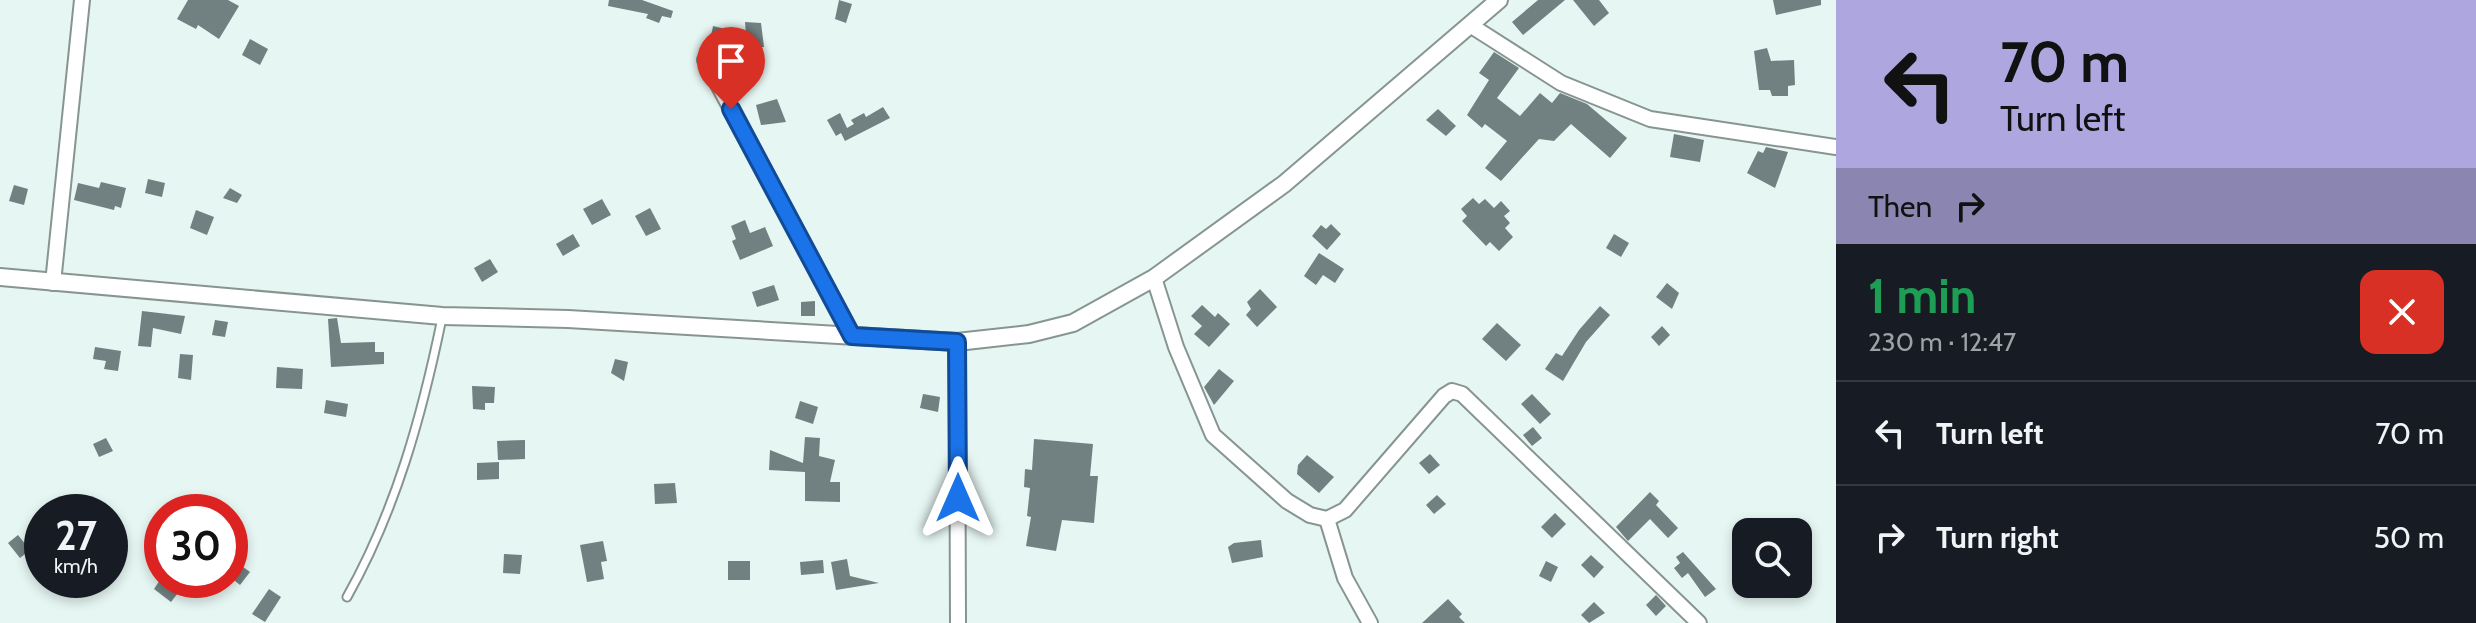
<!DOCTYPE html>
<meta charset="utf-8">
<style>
body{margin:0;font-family:Cabin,sans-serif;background:#20242c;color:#f1f3f6;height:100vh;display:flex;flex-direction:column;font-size:30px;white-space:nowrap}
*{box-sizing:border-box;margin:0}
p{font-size:26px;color:#9ea1a6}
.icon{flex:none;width:44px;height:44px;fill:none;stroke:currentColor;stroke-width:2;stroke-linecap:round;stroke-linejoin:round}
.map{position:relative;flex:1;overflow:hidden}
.side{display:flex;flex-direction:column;background:#171b24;width:640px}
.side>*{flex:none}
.banner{background:#aea7df;color:#111;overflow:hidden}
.fabs{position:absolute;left:1732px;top:518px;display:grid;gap:16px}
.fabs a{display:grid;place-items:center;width:80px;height:80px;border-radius:16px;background:#171b24;box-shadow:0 4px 12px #0003;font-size:40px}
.speed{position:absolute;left:24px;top:494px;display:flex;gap:16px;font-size:40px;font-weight:700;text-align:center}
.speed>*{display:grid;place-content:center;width:104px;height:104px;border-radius:50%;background:#171b24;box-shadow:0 4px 12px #0003;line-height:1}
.speed small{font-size:20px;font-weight:400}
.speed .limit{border:12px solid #d22;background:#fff;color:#111}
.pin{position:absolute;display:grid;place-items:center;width:68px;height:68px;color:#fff;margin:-82px -34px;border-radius:50% 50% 50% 0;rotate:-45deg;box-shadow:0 0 8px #0007}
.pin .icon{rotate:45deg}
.me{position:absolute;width:88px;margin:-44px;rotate:0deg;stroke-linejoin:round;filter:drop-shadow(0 0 6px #0008)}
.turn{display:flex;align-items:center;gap:28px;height:168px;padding:0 32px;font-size:36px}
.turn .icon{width:104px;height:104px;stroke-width:2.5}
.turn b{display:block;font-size:56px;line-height:68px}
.then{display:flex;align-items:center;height:76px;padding:0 32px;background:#0003;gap:16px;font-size:30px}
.round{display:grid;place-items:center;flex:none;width:84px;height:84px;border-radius:16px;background:#20242c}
.summary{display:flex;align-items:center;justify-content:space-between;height:136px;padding:0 32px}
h1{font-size:48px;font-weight:800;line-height:60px;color:#1e9e55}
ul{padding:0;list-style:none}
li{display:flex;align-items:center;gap:24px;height:104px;padding:0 32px;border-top:2px solid #363941}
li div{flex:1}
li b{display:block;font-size:30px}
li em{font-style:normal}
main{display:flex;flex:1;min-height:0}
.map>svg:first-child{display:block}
.building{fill:#718081}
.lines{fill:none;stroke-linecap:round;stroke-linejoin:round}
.service-casing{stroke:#879592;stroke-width:11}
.minor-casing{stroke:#879592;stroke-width:18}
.tertiary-casing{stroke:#879592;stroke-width:20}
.service{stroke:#fff;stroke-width:7}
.minor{stroke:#fff;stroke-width:14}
.tertiary{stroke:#fff;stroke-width:16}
.route-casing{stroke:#114b97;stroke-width:20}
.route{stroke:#1a73e8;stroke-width:14}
</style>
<main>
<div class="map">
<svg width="1836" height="623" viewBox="0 0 1836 623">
<rect width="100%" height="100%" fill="#e6f6f2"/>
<g class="building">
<polygon points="188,0 228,0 239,6 219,39 198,25 196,29 177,19"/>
<polygon points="609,0 642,0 673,11 671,18 662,16 659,23 646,18 648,14 608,6"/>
<polygon points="839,0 852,4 846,23 835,19"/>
<polygon points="1538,0 1565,0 1523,35 1512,22"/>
<polygon points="1573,0 1599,0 1609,13 1594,26"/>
<polygon points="1773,0 1821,0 1821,5 1776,15"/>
<polygon points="745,22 761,23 764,47 727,49 727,45 710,41 713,26 746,34"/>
<polygon points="250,39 268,49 260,65 242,55"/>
<polygon points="1767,48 1771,61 1794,60 1795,85 1788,86 1788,96 1772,96 1770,90 1759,90 1754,51"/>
<polygon points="1494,52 1519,68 1497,98 1520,116 1540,93 1552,103 1560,93 1587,104 1627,138 1610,158 1571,124 1554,141 1539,139 1501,181 1485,168 1507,141 1485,124 1482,128 1467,115 1489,80 1479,73"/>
<polygon points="777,99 786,122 761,125 756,105"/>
<polygon points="883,107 890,118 845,141 841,133 836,136 827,120 840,113 847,128 854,124 851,120 864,113 866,117"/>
<polygon points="1438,109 1456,126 1446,136 1426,120"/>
<polygon points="1674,134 1704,140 1700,162 1670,157"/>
<polygon points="1766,147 1788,152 1775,188 1747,173 1758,151 1763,153"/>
<polygon points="148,179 165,183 162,197 145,193"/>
<polygon points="101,182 126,188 121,208 115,206 114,210 74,200 78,183 99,188"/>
<polygon points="14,185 28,189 24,205 9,201"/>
<polygon points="230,188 242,195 237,203 223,198"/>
<polygon points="1473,198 1479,204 1485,199 1494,208 1501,201 1510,211 1504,216 1510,223 1505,228 1513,237 1499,251 1490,242 1486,246 1462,221 1467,216 1461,209"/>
<polygon points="602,199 611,215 592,225 583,209"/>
<polygon points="650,208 661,229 646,236 635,216"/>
<polygon points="196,210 214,217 207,235 190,228"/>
<polygon points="745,220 750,233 765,227 773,246 740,260 732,241 736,239 731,226"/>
<polygon points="1331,224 1341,234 1327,250 1312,236 1321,225 1326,229"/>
<polygon points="573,234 580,246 563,256 556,244"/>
<polygon points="1614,234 1629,243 1621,257 1606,248"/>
<polygon points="1319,253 1344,269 1335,283 1323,275 1316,285 1304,276"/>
<polygon points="490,259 498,272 482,282 474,268"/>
<polygon points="1667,283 1679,293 1672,309 1656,297"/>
<polygon points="774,285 779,300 757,307 752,292"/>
<polygon points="1260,289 1277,307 1257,327 1246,315 1251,309 1247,302"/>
<polygon points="815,301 815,316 801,316 801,302"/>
<polygon points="1202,305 1215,317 1218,313 1230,324 1209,347 1194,334 1202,326 1191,316"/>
<polygon points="1600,306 1610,315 1586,342 1563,381 1545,369 1556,353 1562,356 1579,330"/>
<polygon points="142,311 185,316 181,334 153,328 151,347 138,346"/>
<polygon points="337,318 341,343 375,342 375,352 384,352 384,364 331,367 328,319"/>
<polygon points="215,320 228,322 225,337 212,335"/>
<polygon points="1497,323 1521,345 1506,361 1482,339"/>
<polygon points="1662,326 1670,335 1659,346 1651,337"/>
<polygon points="95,347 121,351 118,371 104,369 106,361 93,359"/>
<polygon points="180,354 193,355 191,380 178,378"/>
<polygon points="615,359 628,362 624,381 611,373"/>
<polygon points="277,367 303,369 302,389 276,388"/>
<polygon points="1219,369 1234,381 1214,405 1204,387"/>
<polygon points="472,386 495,387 494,403 485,403 485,410 473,409"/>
<polygon points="923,394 940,397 938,412 920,408"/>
<polygon points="1532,394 1551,414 1540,424 1521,404"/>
<polygon points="326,400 348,404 346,417 324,413"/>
<polygon points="800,401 818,407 813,424 795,418"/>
<polygon points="1533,427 1542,438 1532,446 1523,435"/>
<polygon points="805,437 820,438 819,456 835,460 830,482 840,482 840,502 805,501 805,472 769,470 770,450 803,463"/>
<polygon points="106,438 113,451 99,457 93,444"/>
<polygon points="1034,439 1093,444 1090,476 1098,476 1094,523 1062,520 1056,551 1026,546 1031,517 1027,516 1030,488 1024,487 1025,469 1032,470"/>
<polygon points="525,440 525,459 498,460 497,441"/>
<polygon points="1430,454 1440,465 1429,474 1419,463"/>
<polygon points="1307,455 1334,477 1319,493 1297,474 1298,465"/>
<polygon points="499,462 499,479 477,480 477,463"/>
<polygon points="675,483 677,503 655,504 654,484"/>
<polygon points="1650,492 1659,501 1656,505 1678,528 1668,538 1650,519 1628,541 1616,527"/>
<polygon points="1437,495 1446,504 1434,514 1426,505"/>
<polygon points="1555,513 1566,524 1552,538 1541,527"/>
<polygon points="18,535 30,550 20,558 8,543"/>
<polygon points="1261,540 1263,557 1232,563 1228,547 1234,543"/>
<polygon points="603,541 607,561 601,562 604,579 587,582 580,545"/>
<polygon points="1683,552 1716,589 1705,597 1688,573 1682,578 1674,568 1680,563 1676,557"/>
<polygon points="504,554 522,555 520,574 503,573"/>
<polygon points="1591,555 1604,567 1594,578 1581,565"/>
<polygon points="847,559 850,576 879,583 836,590 831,562"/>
<polygon points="823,560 824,573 801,575 800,562"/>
<rect x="728" y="561" width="22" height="19"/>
<polygon points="1546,561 1558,567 1551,582 1539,576"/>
<polygon points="239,564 250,572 240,585 230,577"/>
<polygon points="160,580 188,580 171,602 154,589"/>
<polygon points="269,589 281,597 265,622 252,614"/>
<polygon points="1656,595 1666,606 1656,616 1646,605"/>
<polygon points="1448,599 1462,614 1459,617 1465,623 1422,623"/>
<polygon points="1594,602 1605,613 1589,623 1581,615"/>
</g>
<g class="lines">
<defs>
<path id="service" d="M347,597C396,510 422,415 442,318"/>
<g id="minor">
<polyline points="1470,25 1561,83 1650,119 1836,147"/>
<polyline points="705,60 852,336"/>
<polyline points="1154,278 1176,347 1213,435 1287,501 1310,515 1327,519 1345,510 1444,396 1452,391 1462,394 1699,623"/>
<polyline points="53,283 82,0"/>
<polyline points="957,342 958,623"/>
<polyline points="1327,519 1345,578 1370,623"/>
</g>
<polyline id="tertiary" points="0,277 442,316 568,319 957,342 1029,334 1073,323 1154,278 1284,184 1499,0"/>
</defs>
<use href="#service" class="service-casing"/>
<use href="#minor" class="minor-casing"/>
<use href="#tertiary" class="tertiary-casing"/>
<use href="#service" class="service"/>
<use href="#minor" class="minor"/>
<use href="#tertiary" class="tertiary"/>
</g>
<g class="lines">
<defs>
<polyline id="route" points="731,109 852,336 957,342 958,498"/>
</defs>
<use href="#route" class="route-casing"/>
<use href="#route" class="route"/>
</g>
</svg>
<div class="fabs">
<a><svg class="icon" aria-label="search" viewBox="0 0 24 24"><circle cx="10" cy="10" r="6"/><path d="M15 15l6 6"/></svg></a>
</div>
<div class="speed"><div>27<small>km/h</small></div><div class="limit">30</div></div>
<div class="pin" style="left:731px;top:109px;background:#d93025"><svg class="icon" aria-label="arrive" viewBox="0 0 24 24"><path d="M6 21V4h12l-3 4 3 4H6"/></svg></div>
<svg class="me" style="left:958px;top:498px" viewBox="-20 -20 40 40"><path d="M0-17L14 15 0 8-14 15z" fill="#1a73e8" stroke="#fff" stroke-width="4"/></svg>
</div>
<section class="side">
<div class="banner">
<div class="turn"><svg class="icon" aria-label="left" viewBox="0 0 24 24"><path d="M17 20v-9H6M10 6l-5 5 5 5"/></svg><div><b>70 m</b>Turn left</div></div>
<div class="then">Then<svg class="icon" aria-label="right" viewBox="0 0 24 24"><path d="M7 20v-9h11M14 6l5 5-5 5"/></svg></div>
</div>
<div class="summary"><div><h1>1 min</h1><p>230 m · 12:47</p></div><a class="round" style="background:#d93025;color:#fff"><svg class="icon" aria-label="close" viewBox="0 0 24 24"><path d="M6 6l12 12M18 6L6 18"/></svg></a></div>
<ul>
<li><svg class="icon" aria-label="left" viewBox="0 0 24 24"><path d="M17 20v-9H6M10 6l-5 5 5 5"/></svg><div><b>Turn left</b></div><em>70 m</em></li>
<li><svg class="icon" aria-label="right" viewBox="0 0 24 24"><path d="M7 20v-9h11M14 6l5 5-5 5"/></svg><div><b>Turn right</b></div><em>50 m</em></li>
</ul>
</section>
</main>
